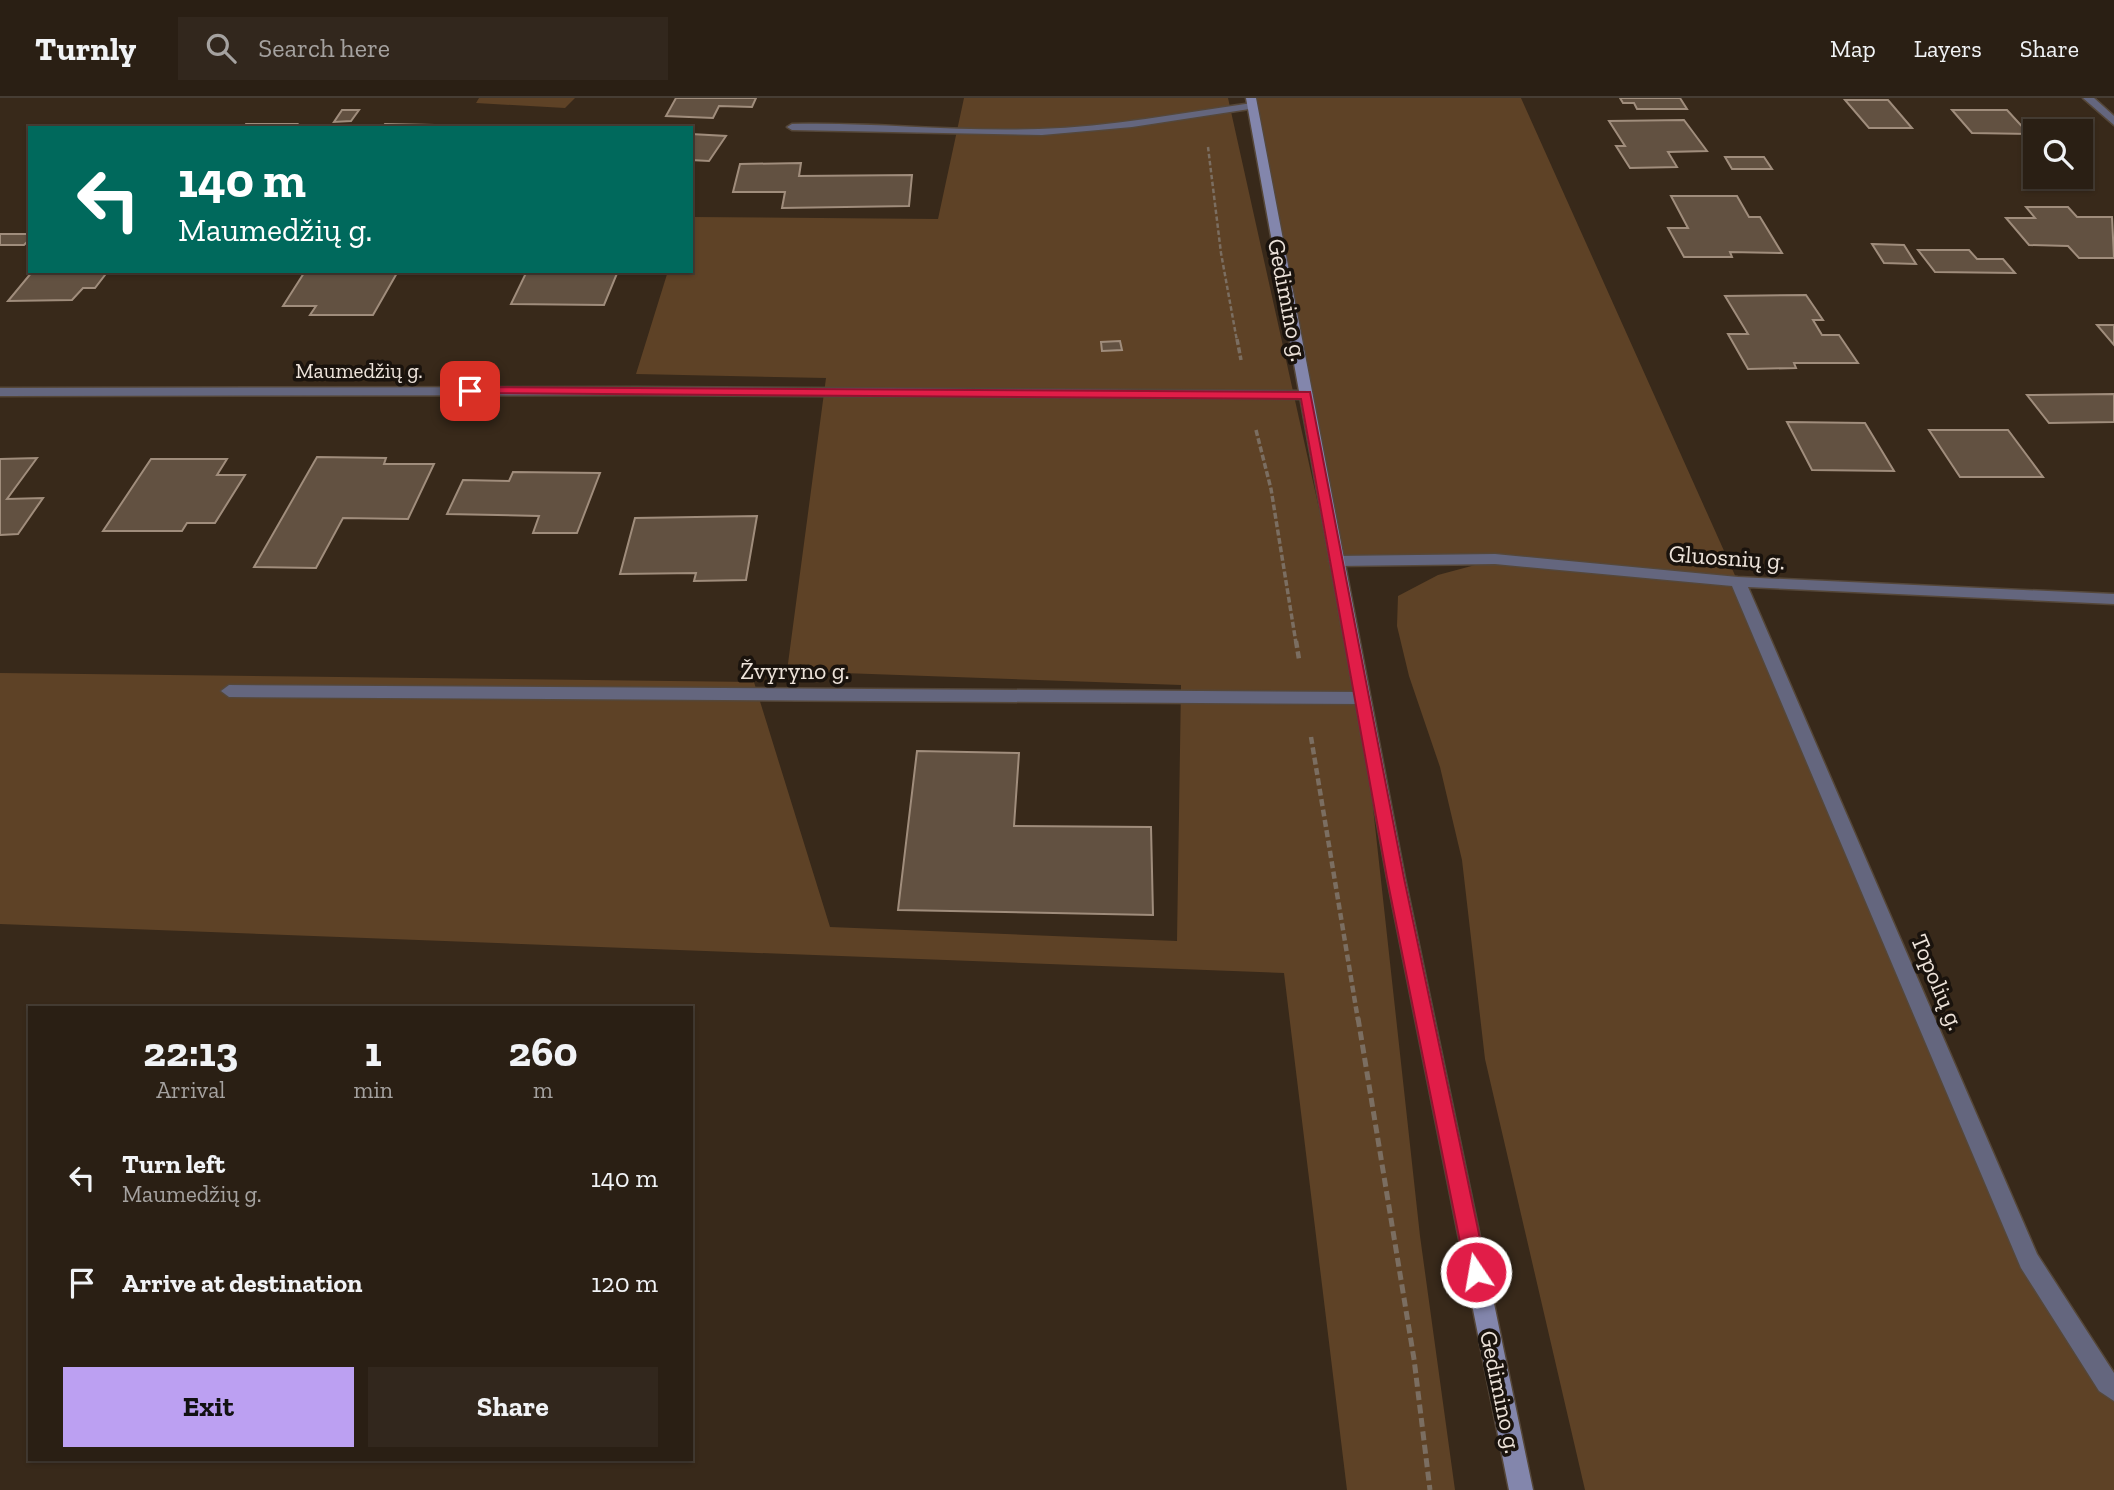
<!DOCTYPE html>
<meta charset="utf-8">
<style>
body{margin:0;font-family:"Zilla Slab",serif;background:#32271d;color:#f1f3f6;height:100vh;display:flex;flex-direction:column;font-size:26px;white-space:nowrap}
*{box-sizing:border-box;margin:0}
p{font-size:23px;color:#a5a2a0}
.icon{flex:none;width:38px;height:38px;fill:none;stroke:currentColor;stroke-width:2;stroke-linecap:round;stroke-linejoin:round}
.map{position:relative;flex:1;overflow:hidden}
.panel{position:absolute;left:28px;top:908px;width:665px;height:455px;display:flex;flex-direction:column;background:#2a1f14;border-radius:0px;box-shadow:0 2px 5px #0004,0 0 0 2px #463d34}
.panel>*{flex:none}
.top-card{position:absolute;left:28px;top:28px;width:665px;height:147px;border-radius:0px;box-shadow:0 2px 5px #0004,0 0 0 2px #463d34;background:#00695c;color:#fff;overflow:hidden}
.tools{position:absolute;left:2023px;top:21px;display:grid;gap:14px}
.tools a{display:grid;place-items:center;width:70px;height:70px;border-radius:0px;background:#2a1f14;box-shadow:0 2px 5px #0004,0 0 0 2px #463d34;font-size:35px}
.pin{position:absolute;display:grid;place-items:center;width:60px;height:60px;color:#fff;margin:-30px;border-radius:14px;box-shadow:0 4px 10px #0006}
.me{position:absolute;width:77px;margin:-38px;rotate:348deg;stroke-linejoin:round;filter:drop-shadow(0 0 5px #0008)}
.turn{display:flex;align-items:center;gap:24px;height:147px;padding:0 35px;font-size:32px}
.turn .icon{width:91px;height:91px;stroke-width:2.5}
.turn b{display:block;font-size:49px;line-height:60px}
.eta{display:flex;justify-content:space-evenly;align-items:center;height:119px;text-align:center}
.eta b{font-size:42px;font-weight:700;line-height:49px}
.primary-button{display:flex;gap:14px;margin-top:auto;padding:14px 35px}
.primary-button a{flex:1;height:80px;border-radius:0px;background:#bca0f2;color:#111;font-size:28px;font-weight:700;line-height:80px;text-align:center}
.primary-button a+a{background:#32271d;color:#f1f3f6}
ul{padding:0;list-style:none}
li{display:flex;align-items:center;gap:21px;height:105px;padding:0 35px}
li div{flex:1}
li b{display:block;font-size:26px}
li em{font-style:normal}
header{display:flex;align-items:center;gap:42px;box-sizing:border-box;height:98px;padding:0 35px;background:#2a1f14;border-bottom:2px solid #463d34}
header strong{font-size:33px}
nav{display:flex;gap:38px;margin-inline-start:auto;font-size:24px}
.search{width:490px;height:63px;background:#32271d;display:flex;align-items:center;gap:18px;box-sizing:border-box;padding:0 24px;border-radius:0px;color:#a5a2a0;font-size:26px}
.map>svg:first-child{display:block}
.green{fill:#5e4226}
.building{fill:#625141;stroke:#a08d7c;stroke-width:2}
.lines{fill:none;stroke-linecap:round;stroke-linejoin:round}
.street-casing{stroke:#554739;stroke-width:3}
.secondary-casing{stroke:#554739;stroke-width:3}
.path-far3{stroke:#7b6e61;stroke-width:2.5;stroke-dasharray:4.5 2.5;stroke-linecap:butt}
.path-far2{stroke:#7b6e61;stroke-width:3.5;stroke-dasharray:6 2.5;stroke-linecap:butt}
.path-far1{stroke:#7b6e61;stroke-width:4.5;stroke-dasharray:7 3.5;stroke-linecap:butt}
.path{stroke:#7b6e61;stroke-width:5;stroke-dasharray:9 4.5;stroke-linecap:butt}
.street{fill:#64667e;fill-rule:evenodd}
.secondary{fill:#8386ac;fill-rule:evenodd}
.route{fill:#e11d48;stroke:#92132f;stroke-width:2}
.labels{text-anchor:middle;dominant-baseline:central;stroke-width:7;stroke-linejoin:round;paint-order:stroke}
.far-street-label{font-size:21px;fill:#ede3da;stroke:#1a130d}
.street-label{font-size:24px;fill:#ede3da;stroke:#1a130d}
</style>
<header>
<strong>Turnly</strong>
<div class="search"><svg class="icon" aria-label="search" viewBox="0 0 24 24"><circle cx="10" cy="10" r="6"/><path d="M15 15l6 6"/></svg>Search here</div>
<nav><a>Map</a><a>Layers</a><a>Share</a></nav>
</header>
<div class="map">
<svg width="2114" height="1392" viewBox="0 0 2114 1392">
<rect width="100%" height="100%" fill="#38291a"/>
<g class="green">
<polygon points="479,0 575,0 565,10 476,5"/>
<polygon points="964,0 1228,0 1361,600 1420,1138 1455,1392 1347,1392 1284,875 0,826 0,575 754,584 830,829 1177,843 1181,587 787,573 826,280 636,276 668,173 691,173 691,119 938,121"/>
<polygon points="1251,0 1521,0 1738,484 2029,1163 2114,1291 2114,1392 1585,1392 1485,961 1462,762 1440,669 1409,578 1397,528 1398,498 1438,477 1490,463 1337,463"/>
</g>
<g class="building">
<polygon points="676,0 756,0 752,9 719,8 713,20 666,18"/>
<polygon points="1620,0 1680,0 1687,11 1637,11 1634,5 1623,5"/>
<polygon points="1845,2 1888,2 1912,30 1869,30"/>
<polygon points="342,12 359,12 351,23 334,24"/>
<polygon points="1952,12 2007,12 2029,36 1972,35"/>
<polygon points="1684,22 1707,53 1668,54 1677,69 1630,70 1616,48 1625,48 1609,23"/>
<polygon points="246,26 297,26 294,30 244,30"/>
<polygon points="385,26 433,27 431,30 382,30"/>
<polygon points="691,36 726,38 709,63 691,62"/>
<polygon points="1725,59 1764,59 1772,71 1732,71"/>
<polygon points="801,65 799,78 912,77 909,108 782,110 785,94 733,94 740,66"/>
<polygon points="1671,98 1737,98 1749,119 1760,119 1782,155 1730,154 1732,159 1684,159 1668,130 1688,130"/>
<polygon points="2026,109 2068,109 2077,119 2112,119 2114,160 2079,160 2068,148 2029,147 2006,120 2035,120"/>
<polygon points="0,136 30,136 30,141 24,147 0,147"/>
<polygon points="1872,146 1904,147 1916,166 1884,165"/>
<polygon points="1918,152 1969,152 1977,161 2003,161 2015,175 1935,174"/>
<polygon points="45,173 108,173 95,190 83,190 72,202 8,203 32,174"/>
<polygon points="527,173 618,173 604,207 511,206"/>
<polygon points="304,175 397,175 373,217 310,217 316,208 283,208"/>
<polygon points="1806,197 1823,222 1813,222 1822,237 1839,237 1858,265 1794,265 1796,270 1748,271 1728,236 1748,236 1725,198"/>
<polygon points="2097,227 2114,227 2114,247"/>
<polygon points="1120,243 1122,252 1102,253 1101,244"/>
<polygon points="2114,296 2114,324 2049,325 2027,297"/>
<polygon points="1787,324 1865,325 1894,373 1812,372"/>
<polygon points="1929,332 2008,332 2043,379 1960,379"/>
<polygon points="317,359 386,360 384,366 434,366 408,421 343,420 316,470 254,469"/>
<polygon points="37,360 7,401 43,400 18,436 0,437 0,361"/>
<polygon points="151,361 227,361 217,377 245,377 215,425 187,425 182,433 103,433"/>
<polygon points="513,374 600,375 577,435 533,435 539,418 447,416 463,382 509,383"/>
<polygon points="757,418 746,482 694,483 696,475 620,476 635,420"/>
<polygon points="917,653 1019,655 1014,728 1151,729 1153,817 898,812"/>
</g>
<g class="lines">
<defs>
<g id="street">
<polygon points="2083,0 2094,0 2114,18 2114,27"/>
<path d="M1252,5L1257,8L1256,10L1132,29L1042,37L792,32L787,29L792,26C874,24 957,34 1039,31C1110,29 1181,15 1252,5Z"/>
<polygon points="637,289 1306,293 1313,297 1306,301 637,297 0,298 0,290"/>
<polygon points="1495,456 1738,479 2114,496 2114,506 1748,489 2037,1156 2114,1275 2114,1303 2099,1293 2021,1170 1732,488 1495,466 1337,468 1329,463 1337,458"/>
<polygon points="229,587 1361,594 1369,600 1361,606 229,599 221,593"/>
</g>
<polygon id="secondary" points="1246,0 1256,0 1405,780 1533,1392 1509,1392 1387,780"/>
</defs>
<use href="#street" class="street-casing"/>
<use href="#secondary" class="secondary-casing"/>
<polyline class="path-far3" points="1208,49 1221,155 1237,243"/>
<g class="path-far2">
<polyline points="1237,241 1241,262"/>
<polyline points="1256,332 1271,391 1296,545"/>
</g>
<g class="path-far1">
<polyline points="1296,543 1299,561"/>
<polyline points="1311,639 1358,922"/>
</g>
<polyline class="path" points="1358,920 1414,1261 1430,1392"/>
<use href="#street" class="street"/>
<use href="#secondary" class="secondary"/>
</g>
<polygon class="route" points="470,289 1310,294 1404,780 1487,1174 1484,1181 1476,1184 1469,1181 1466,1174 1387,780 1301,301 466,295 464,293"/>
<g class="labels">
<g class="far-street-label">
<text x="359" y="272">Maumedžių g.</text>
</g>
<g class="street-label">
<text transform="translate(1288 202) rotate(79)">Gedimino g.</text>
<text transform="translate(1727 459) rotate(4)">Gluosnių g.</text>
<text x="795" y="572">Žvyryno g.</text>
<text transform="translate(1938 884) rotate(67)">Topolių g.</text>
<text transform="translate(1501 1294) rotate(78)">Gedimino g.</text>
</g>
</g>
</svg>
<div class="tools">
<a><svg class="icon" aria-label="search" viewBox="0 0 24 24"><circle cx="10" cy="10" r="6"/><path d="M15 15l6 6"/></svg></a>
</div>
<div class="pin" style="left:470px;top:293px;background:#d93025"><svg class="icon" aria-label="arrive" viewBox="0 0 24 24"><path d="M6 21V4h12l-3 4 3 4H6"/></svg></div>
<svg class="me" style="left:1476px;top:1174px" viewBox="-20 -20 40 40"><circle r="17" fill="#e11d48" stroke="#fff" stroke-width="3"/><path d="M0-11L8 9 0 5-8 9z" fill="#fff"/></svg>
<div class="top-card">
<div class="turn"><svg class="icon" aria-label="left" viewBox="0 0 24 24"><path d="M17 20v-9H6M10 6l-5 5 5 5"/></svg><div><b>140 m</b>Maumedžių g.</div></div>
</div>
<section class="panel">
<div class="eta">
<div><b>22:13</b><p>Arrival</p></div>
<div><b>1</b><p>min</p></div>
<div><b>260</b><p>m</p></div>
</div>
<ul>
<li><svg class="icon" aria-label="left" viewBox="0 0 24 24"><path d="M17 20v-9H6M10 6l-5 5 5 5"/></svg><div><b>Turn left</b><p>Maumedžių g.</p></div><em>140 m</em></li>
<li><svg class="icon" aria-label="arrive" viewBox="0 0 24 24"><path d="M6 21V4h12l-3 4 3 4H6"/></svg><div><b>Arrive at destination</b></div><em>120 m</em></li>
</ul>
<div class="primary-button"><a>Exit</a><a>Share</a></div>
</section>
</div>
